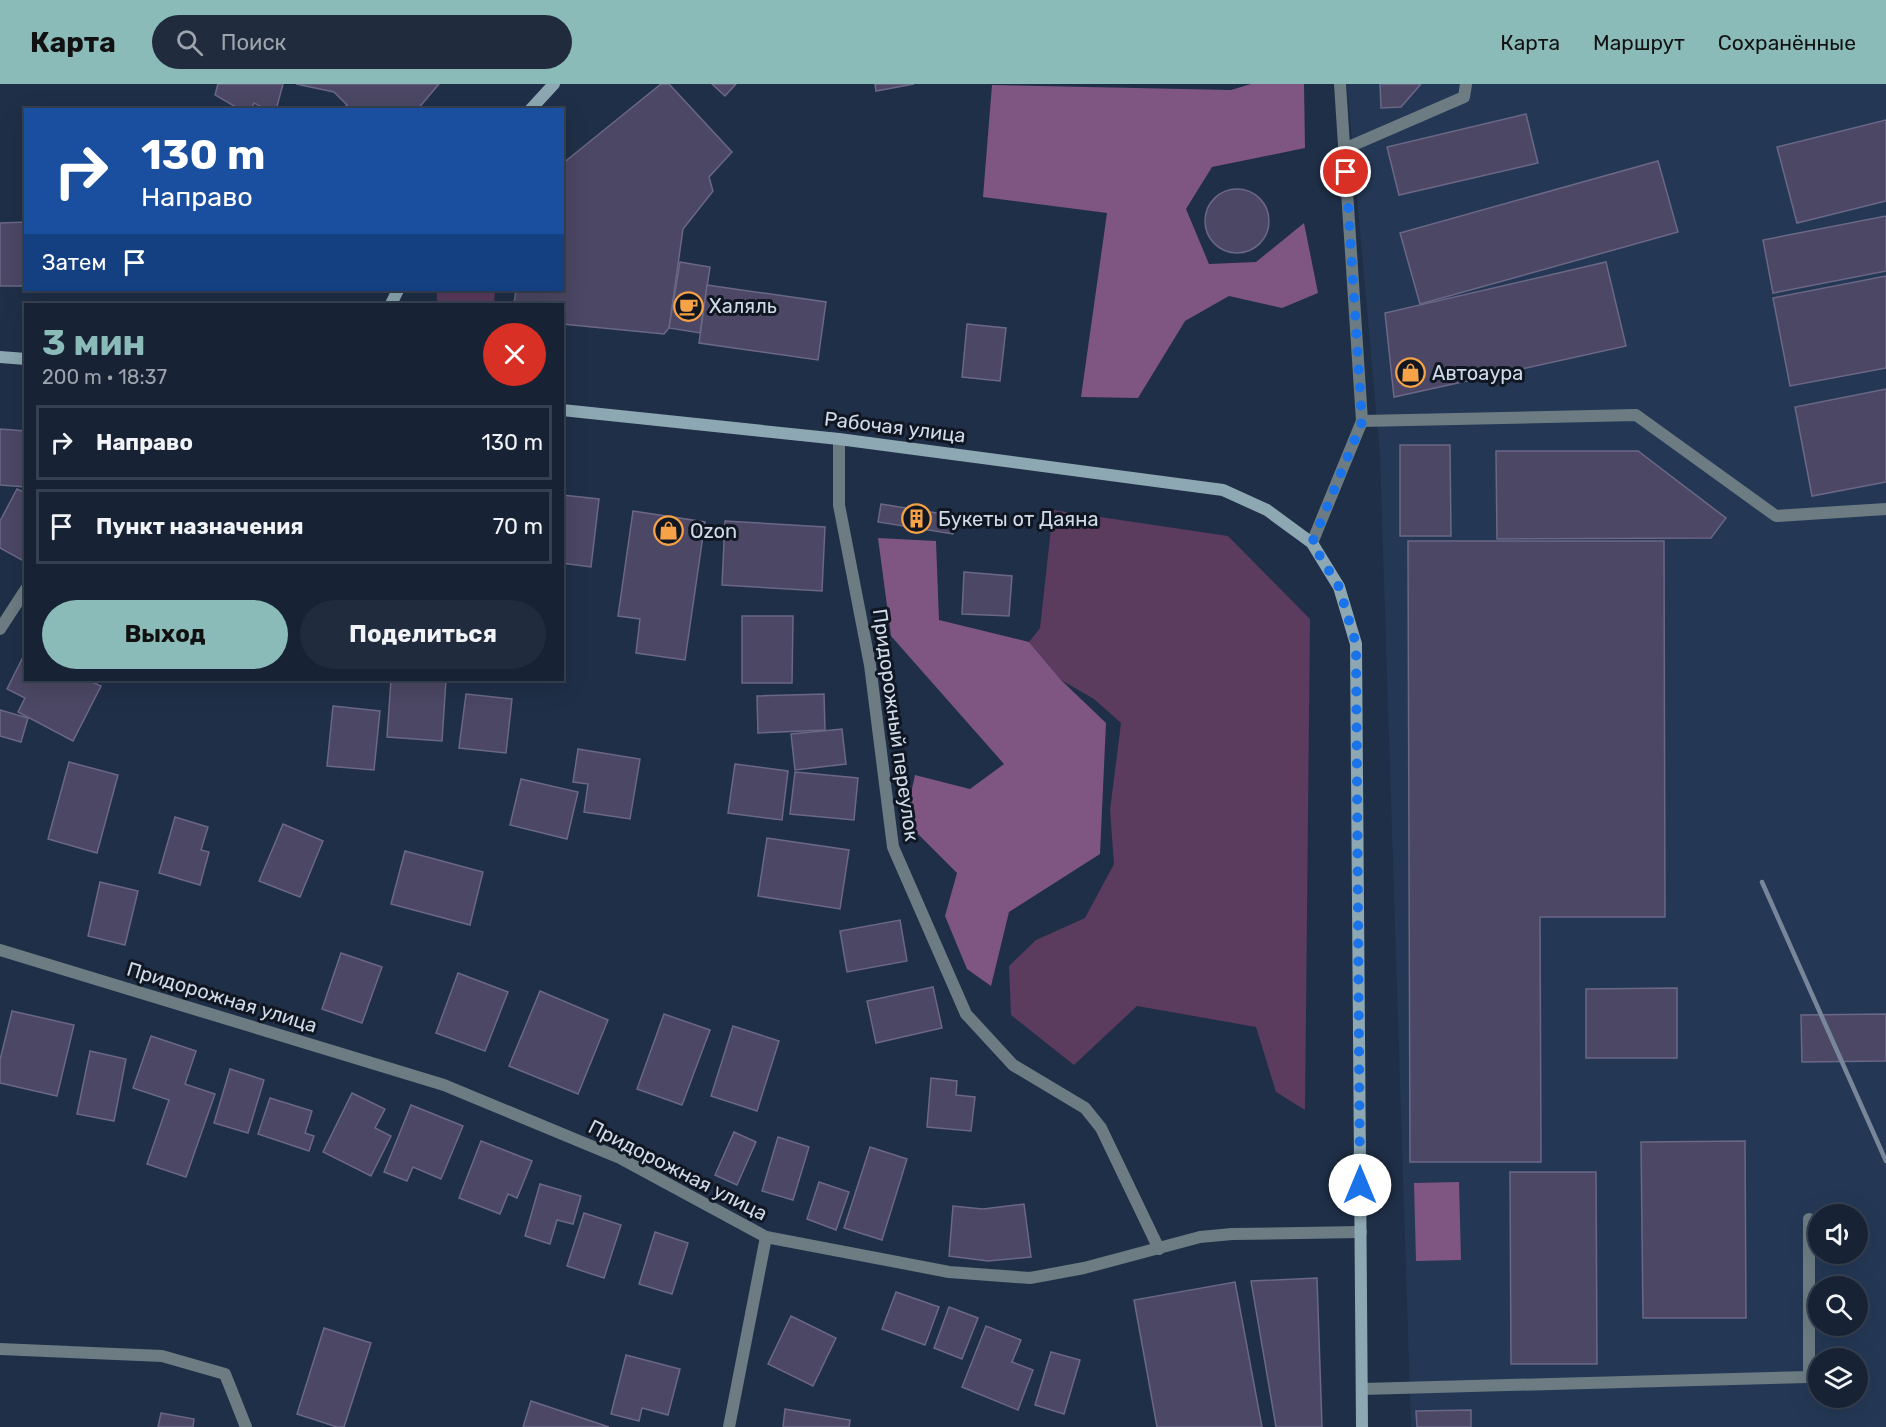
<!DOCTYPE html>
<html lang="ru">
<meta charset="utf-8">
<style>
body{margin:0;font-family:Rubik,sans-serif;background:#202b3d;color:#f1f3f6;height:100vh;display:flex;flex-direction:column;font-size:22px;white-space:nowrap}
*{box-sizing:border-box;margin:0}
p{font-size:20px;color:#9ea4ad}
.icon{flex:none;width:33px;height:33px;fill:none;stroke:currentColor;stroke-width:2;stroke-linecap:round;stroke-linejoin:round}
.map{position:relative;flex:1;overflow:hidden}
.drawer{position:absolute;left:24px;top:219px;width:540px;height:378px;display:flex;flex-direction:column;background:#172335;border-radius:0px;box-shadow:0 6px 24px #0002,0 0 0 2px #364050}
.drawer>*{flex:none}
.hud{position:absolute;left:24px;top:24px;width:540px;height:183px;border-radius:0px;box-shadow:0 6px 24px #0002,0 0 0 2px #364050;background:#1a4fa0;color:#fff;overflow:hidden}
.buttons{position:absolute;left:1808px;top:1120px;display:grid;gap:12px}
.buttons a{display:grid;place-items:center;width:60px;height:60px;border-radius:50%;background:#172335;box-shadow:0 6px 24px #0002,0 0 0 2px #364050;font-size:30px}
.pin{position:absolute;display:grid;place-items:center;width:51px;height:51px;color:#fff;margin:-26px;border:3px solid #fff;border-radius:50%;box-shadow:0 2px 6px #0007}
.me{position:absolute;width:66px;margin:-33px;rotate:0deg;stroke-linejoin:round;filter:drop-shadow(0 0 4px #0008)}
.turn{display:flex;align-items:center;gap:21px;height:126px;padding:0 18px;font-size:27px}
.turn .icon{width:78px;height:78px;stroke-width:2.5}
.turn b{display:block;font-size:42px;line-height:51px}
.then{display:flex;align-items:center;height:57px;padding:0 18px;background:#0003;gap:12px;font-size:22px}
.round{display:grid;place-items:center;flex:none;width:63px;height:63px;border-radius:32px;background:#202b3d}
.overview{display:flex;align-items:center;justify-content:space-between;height:102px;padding:0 18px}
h1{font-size:36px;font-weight:700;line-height:45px;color:#8bbbb9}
.button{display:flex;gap:12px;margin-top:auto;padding:12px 18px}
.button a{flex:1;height:69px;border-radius:36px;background:#8bbbb9;color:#111;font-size:24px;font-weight:700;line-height:69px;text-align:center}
.button a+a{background:#202b3d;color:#f1f3f6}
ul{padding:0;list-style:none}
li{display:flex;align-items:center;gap:18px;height:75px;margin:0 12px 9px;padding:0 6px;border:3px solid #364050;border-radius:0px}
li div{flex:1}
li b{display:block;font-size:22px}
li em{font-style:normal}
header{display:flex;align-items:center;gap:36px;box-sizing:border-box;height:84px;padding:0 30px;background:#8bbbb9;color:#111}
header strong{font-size:28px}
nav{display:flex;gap:33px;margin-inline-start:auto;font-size:21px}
.search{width:420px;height:54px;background:#202b3d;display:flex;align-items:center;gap:15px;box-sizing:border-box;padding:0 21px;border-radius:33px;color:#9ea4ad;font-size:22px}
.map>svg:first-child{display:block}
.built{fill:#243855;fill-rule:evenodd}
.green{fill:#5b3b5e}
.forest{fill:#7f5582}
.building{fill:#4b4764;stroke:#6b6786;stroke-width:1.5}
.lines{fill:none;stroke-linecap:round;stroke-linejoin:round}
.lane{stroke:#6c7c82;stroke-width:12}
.street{stroke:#6c7c82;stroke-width:12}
.secondary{stroke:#8da8b2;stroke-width:12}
.rail{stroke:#79869a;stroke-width:4.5}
.route{stroke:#1a73e8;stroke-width:10;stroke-dasharray:0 18}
.labels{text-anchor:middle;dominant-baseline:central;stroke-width:6;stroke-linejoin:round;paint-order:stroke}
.poi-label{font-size:20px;fill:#d0dbea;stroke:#101722;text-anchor:start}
.street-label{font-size:20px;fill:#d0dbea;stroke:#101722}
</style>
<header>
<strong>Карта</strong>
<div class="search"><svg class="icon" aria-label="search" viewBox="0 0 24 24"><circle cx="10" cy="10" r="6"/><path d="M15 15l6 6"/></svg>Поиск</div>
<nav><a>Карта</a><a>Маршрут</a><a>Сохранённые</a></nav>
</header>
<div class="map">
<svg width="1886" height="1343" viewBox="0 0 1886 1343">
<rect width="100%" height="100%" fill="#1f2f47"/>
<path class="built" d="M1347,0H1886V1343H1411L1380,371ZM1818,1131H1857V1170H1818ZM1818,1203H1857V1242H1818ZM1818,1275H1857V1314H1818Z"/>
<g class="green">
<polygon points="437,206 495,206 494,220 437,220"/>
<polygon points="1053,426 1228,452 1310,535 1305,1026 1276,1008 1256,943 1137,922 1074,981 1011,931 1009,882 1036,856 1085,834 1114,780 1110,726 1121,639 1094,615 1061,596 1029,558 1040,544"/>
</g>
<g class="forest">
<polygon points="1251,0 1304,0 1305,64 1212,83 1186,125 1209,180 1256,178 1304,139 1318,209 1282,224 1229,212 1185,237 1138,314 1081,313 1107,129 983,113 992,1 1231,6"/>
<polygon points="878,454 936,457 939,536 1029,558 1061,596 1106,639 1100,770 1009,828 991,902 967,885 945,832 957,789 905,737 915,691 970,705 1004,680 891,552"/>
<polygon points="1459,1098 1461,1176 1416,1177 1414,1099"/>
</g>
<g class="building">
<polygon points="218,0 283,0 276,26 267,26 254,19 251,26 241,26 215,11"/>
<polygon points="296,0 439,0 417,26 342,26 347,21 334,8"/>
<polygon points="661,0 669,0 732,68 709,93 713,107 683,145 669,244 664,250 562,240 562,220 514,220 516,206 562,206 562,80"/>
<polygon points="712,0 736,0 725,12"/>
<polygon points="875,0 914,0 876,7"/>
<polygon points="1380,0 1421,0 1401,23 1381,24"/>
<polygon points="1526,30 1538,79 1399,111 1387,63"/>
<polygon points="1886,36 1886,117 1797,139 1777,63"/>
<polygon points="1658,77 1678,148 1420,220 1400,149"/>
<circle cx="1237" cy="137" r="32"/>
<polygon points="1886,132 1886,187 1773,209 1763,156"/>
<polygon points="26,138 26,202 0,202 0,139"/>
<polygon points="680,178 710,183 700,249 669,244"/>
<polygon points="1606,178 1626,262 1394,313 1385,229"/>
<polygon points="1886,192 1886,284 1790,302 1773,214"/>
<polygon points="707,201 826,218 818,276 699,259"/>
<polygon points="967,240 1006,244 1000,297 962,293"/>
<polygon points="1886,305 1886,398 1812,412 1795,323"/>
<polygon points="0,345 26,347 26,403 0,401"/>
<polygon points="1400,361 1450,361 1451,452 1400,452"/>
<polygon points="1496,367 1638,367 1726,434 1711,454 1497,455"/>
<polygon points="17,405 26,409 26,469 22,476 0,464 0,437"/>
<polygon points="562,411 599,415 591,483 562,479"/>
<polygon points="881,420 955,432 953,450 878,438"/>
<polygon points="633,427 705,438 685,576 636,569 640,535 618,532"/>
<polygon points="725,437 825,443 822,507 722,501"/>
<polygon points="1408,457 1664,457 1665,833 1540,833 1541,1078 1410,1078"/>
<polygon points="964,488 1012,492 1009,532 962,530"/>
<polygon points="742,532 793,532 792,599 742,599"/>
<polygon points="26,567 26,596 88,596 101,602 73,657 18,628 25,614 7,605"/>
<polygon points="391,596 446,596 442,657 387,653"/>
<polygon points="466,610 512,615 506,669 459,664"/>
<polygon points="824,610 825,646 758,649 757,612"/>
<polygon points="333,622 380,627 374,686 327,682"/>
<polygon points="0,626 28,634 21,658 0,652"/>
<polygon points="842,645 846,680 795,686 791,650"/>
<polygon points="578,665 640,675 630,735 584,728 588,700 573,698"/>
<polygon points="69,678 118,691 97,769 48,755"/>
<polygon points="735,680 788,687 782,736 728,729"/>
<polygon points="795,688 858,694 854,736 790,730"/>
<polygon points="521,695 578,708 567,755 510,741"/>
<polygon points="175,733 208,743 201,766 209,768 200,801 159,789"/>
<polygon points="283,740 323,757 300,813 259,797"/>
<polygon points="767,754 849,766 840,825 758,812"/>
<polygon points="405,767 483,788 470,841 391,820"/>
<polygon points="100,798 138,807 125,861 88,852"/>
<polygon points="900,836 907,877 847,888 840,847"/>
<polygon points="341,869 382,883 362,939 322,925"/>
<polygon points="458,889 508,908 485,967 436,949"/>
<polygon points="933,903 942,944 876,959 867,917"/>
<polygon points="1677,904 1677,974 1586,974 1586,905"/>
<polygon points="540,907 608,936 578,1010 509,982"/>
<polygon points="12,927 74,941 57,1012 0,999 0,976"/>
<polygon points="664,930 710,946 682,1021 637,1005"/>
<polygon points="1886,930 1886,977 1802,978 1801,931"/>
<polygon points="733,942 779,957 757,1027 711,1012"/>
<polygon points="151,952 196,967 185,1000 215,1010 186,1093 147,1080 169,1016 133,1004"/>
<polygon points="90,967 126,975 114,1037 77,1030"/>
<polygon points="230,985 264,996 248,1049 214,1039"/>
<polygon points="931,994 957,997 956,1011 975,1013 971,1047 927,1043"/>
<polygon points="352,1009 385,1025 375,1044 391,1052 371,1092 323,1068"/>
<polygon points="270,1014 312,1027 305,1049 314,1052 309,1067 258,1050"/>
<polygon points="411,1021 463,1042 441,1095 413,1083 407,1097 384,1088"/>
<polygon points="734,1048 756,1058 737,1101 715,1091"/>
<polygon points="778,1053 809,1063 793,1116 762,1107"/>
<polygon points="481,1057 532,1077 517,1114 508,1110 500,1130 459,1114"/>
<polygon points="1745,1057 1746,1234 1643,1234 1641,1058"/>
<polygon points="870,1063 907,1075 882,1156 844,1144"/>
<polygon points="1510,1088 1596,1088 1597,1280 1511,1280"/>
<polygon points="819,1098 849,1108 836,1146 807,1135"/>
<polygon points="540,1100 581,1112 573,1140 557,1136 550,1160 525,1152"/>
<polygon points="1024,1120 1031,1173 988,1177 949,1172 953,1122 983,1125"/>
<polygon points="584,1129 621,1141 604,1194 567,1182"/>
<polygon points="655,1148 688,1159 672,1210 639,1200"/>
<polygon points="1317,1194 1322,1343 1276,1343 1251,1197"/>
<polygon points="1235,1198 1262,1343 1157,1343 1134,1216"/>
<polygon points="896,1208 939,1223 925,1261 882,1245"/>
<polygon points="949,1223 978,1234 962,1275 934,1264"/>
<polygon points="791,1232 836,1254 813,1302 768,1280"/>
<polygon points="986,1242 1021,1256 1012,1278 1033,1286 1018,1326 962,1303"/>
<polygon points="324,1244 371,1259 344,1343 337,1343 297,1330"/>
<polygon points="1051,1268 1080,1276 1064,1330 1035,1321"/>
<polygon points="626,1271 680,1285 668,1331 642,1324 639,1337 611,1330"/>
<polygon points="531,1317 609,1343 523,1343"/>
<polygon points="785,1325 850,1336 849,1343 783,1343"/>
<polygon points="1471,1326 1471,1343 1417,1343 1416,1327"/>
<polygon points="161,1329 194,1335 193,1343 158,1343"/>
</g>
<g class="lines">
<g class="lane">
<polyline points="1344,65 1464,13 1466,0"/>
<polyline points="1362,337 1636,331 1776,432 1886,425"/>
<polyline points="1312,459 1362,337 1340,0"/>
<polyline points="1362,1305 1809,1293 1809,1135"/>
</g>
<g class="street">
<polyline points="839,355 839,421 870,581 893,763 966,930 1013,981 1085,1024 1101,1044 1159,1165"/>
<polyline points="0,545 26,505"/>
<polyline points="0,866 444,1001 620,1074 766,1153 949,1188 1030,1194 1084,1184 1200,1153 1232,1150 1361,1148"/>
<polyline points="0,1265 162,1272 225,1290 246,1343"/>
<polyline points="729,1343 766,1153"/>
</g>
<g class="secondary">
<polyline points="530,26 554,0"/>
<polyline points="391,220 398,206"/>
<polyline points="0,273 26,275"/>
<polyline points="562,326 839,355 1223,406 1267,426 1312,459 1339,503 1356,560 1362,1343"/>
</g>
<polyline class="rail" points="1762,798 1886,1077"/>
</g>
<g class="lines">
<polyline class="route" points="1346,88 1362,338 1312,459 1339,503 1356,560 1360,1101"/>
</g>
<defs>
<symbol id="cafe-ring" viewBox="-11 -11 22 22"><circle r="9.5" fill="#101722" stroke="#f5a346" stroke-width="1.5"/><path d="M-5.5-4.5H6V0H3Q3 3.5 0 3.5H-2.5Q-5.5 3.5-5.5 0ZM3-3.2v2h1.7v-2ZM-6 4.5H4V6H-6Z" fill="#f5a346"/></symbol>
<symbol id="shop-ring" viewBox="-11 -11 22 22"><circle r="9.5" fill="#101722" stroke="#f5a346" stroke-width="1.5"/><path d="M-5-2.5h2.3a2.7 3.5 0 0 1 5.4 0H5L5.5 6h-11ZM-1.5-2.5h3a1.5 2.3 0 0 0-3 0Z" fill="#f5a346"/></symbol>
<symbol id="building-ring" viewBox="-11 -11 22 22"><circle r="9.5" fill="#101722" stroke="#f5a346" stroke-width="1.5"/><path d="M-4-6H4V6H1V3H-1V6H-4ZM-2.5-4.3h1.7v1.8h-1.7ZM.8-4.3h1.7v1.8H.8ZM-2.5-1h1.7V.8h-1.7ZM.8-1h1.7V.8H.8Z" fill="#f5a346"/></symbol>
</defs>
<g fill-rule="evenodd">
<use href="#cafe-ring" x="672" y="206" width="33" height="33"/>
<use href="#shop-ring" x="1394" y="272" width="33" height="33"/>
<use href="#building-ring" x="900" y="418" width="33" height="33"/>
<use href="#shop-ring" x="652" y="430" width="33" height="33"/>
</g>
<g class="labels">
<g class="poi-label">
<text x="709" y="222">Халяль</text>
<text x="1432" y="289">Автоаура</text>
<text x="938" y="435">Букеты от Даяна</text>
<text x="690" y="447">Ozon</text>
</g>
<g class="street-label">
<text transform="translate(895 343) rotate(7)">Рабочая улица</text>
<text transform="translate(896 641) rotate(82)">Придорожный переулок</text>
<text transform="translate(222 913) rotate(17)">Придорожная улица</text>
<text transform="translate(678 1086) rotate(27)">Придорожная улица</text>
</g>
</g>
</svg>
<div class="buttons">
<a><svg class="icon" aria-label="sound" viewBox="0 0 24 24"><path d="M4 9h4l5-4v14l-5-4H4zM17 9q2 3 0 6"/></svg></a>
<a><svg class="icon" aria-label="search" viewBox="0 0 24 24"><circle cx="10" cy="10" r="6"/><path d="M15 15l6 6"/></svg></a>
<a><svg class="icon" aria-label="layers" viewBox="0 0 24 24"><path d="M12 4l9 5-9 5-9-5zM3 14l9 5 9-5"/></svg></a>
</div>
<div class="pin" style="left:1346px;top:88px;background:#d93025"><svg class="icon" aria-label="arrive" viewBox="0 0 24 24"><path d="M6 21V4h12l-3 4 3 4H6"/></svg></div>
<svg class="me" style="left:1360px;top:1101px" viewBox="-20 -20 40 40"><circle r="19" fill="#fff"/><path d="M0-13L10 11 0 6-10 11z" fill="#1a73e8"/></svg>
<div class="hud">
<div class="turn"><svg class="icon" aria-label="right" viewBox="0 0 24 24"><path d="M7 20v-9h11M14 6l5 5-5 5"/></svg><div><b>130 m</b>Направо</div></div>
<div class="then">Затем<svg class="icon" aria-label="arrive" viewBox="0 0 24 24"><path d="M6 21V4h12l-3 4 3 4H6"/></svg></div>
</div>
<section class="drawer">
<div class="overview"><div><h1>3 мин</h1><p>200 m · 18:37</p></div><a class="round" style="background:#d93025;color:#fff"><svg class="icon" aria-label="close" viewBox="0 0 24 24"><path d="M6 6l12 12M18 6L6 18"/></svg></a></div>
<ul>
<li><svg class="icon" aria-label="right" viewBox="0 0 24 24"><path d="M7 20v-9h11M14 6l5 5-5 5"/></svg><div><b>Направо</b></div><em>130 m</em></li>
<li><svg class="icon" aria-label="arrive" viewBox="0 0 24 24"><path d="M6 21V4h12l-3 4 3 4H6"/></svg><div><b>Пункт назначения</b></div><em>70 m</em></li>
</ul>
<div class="button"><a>Выход</a><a>Поделиться</a></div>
</section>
</div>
